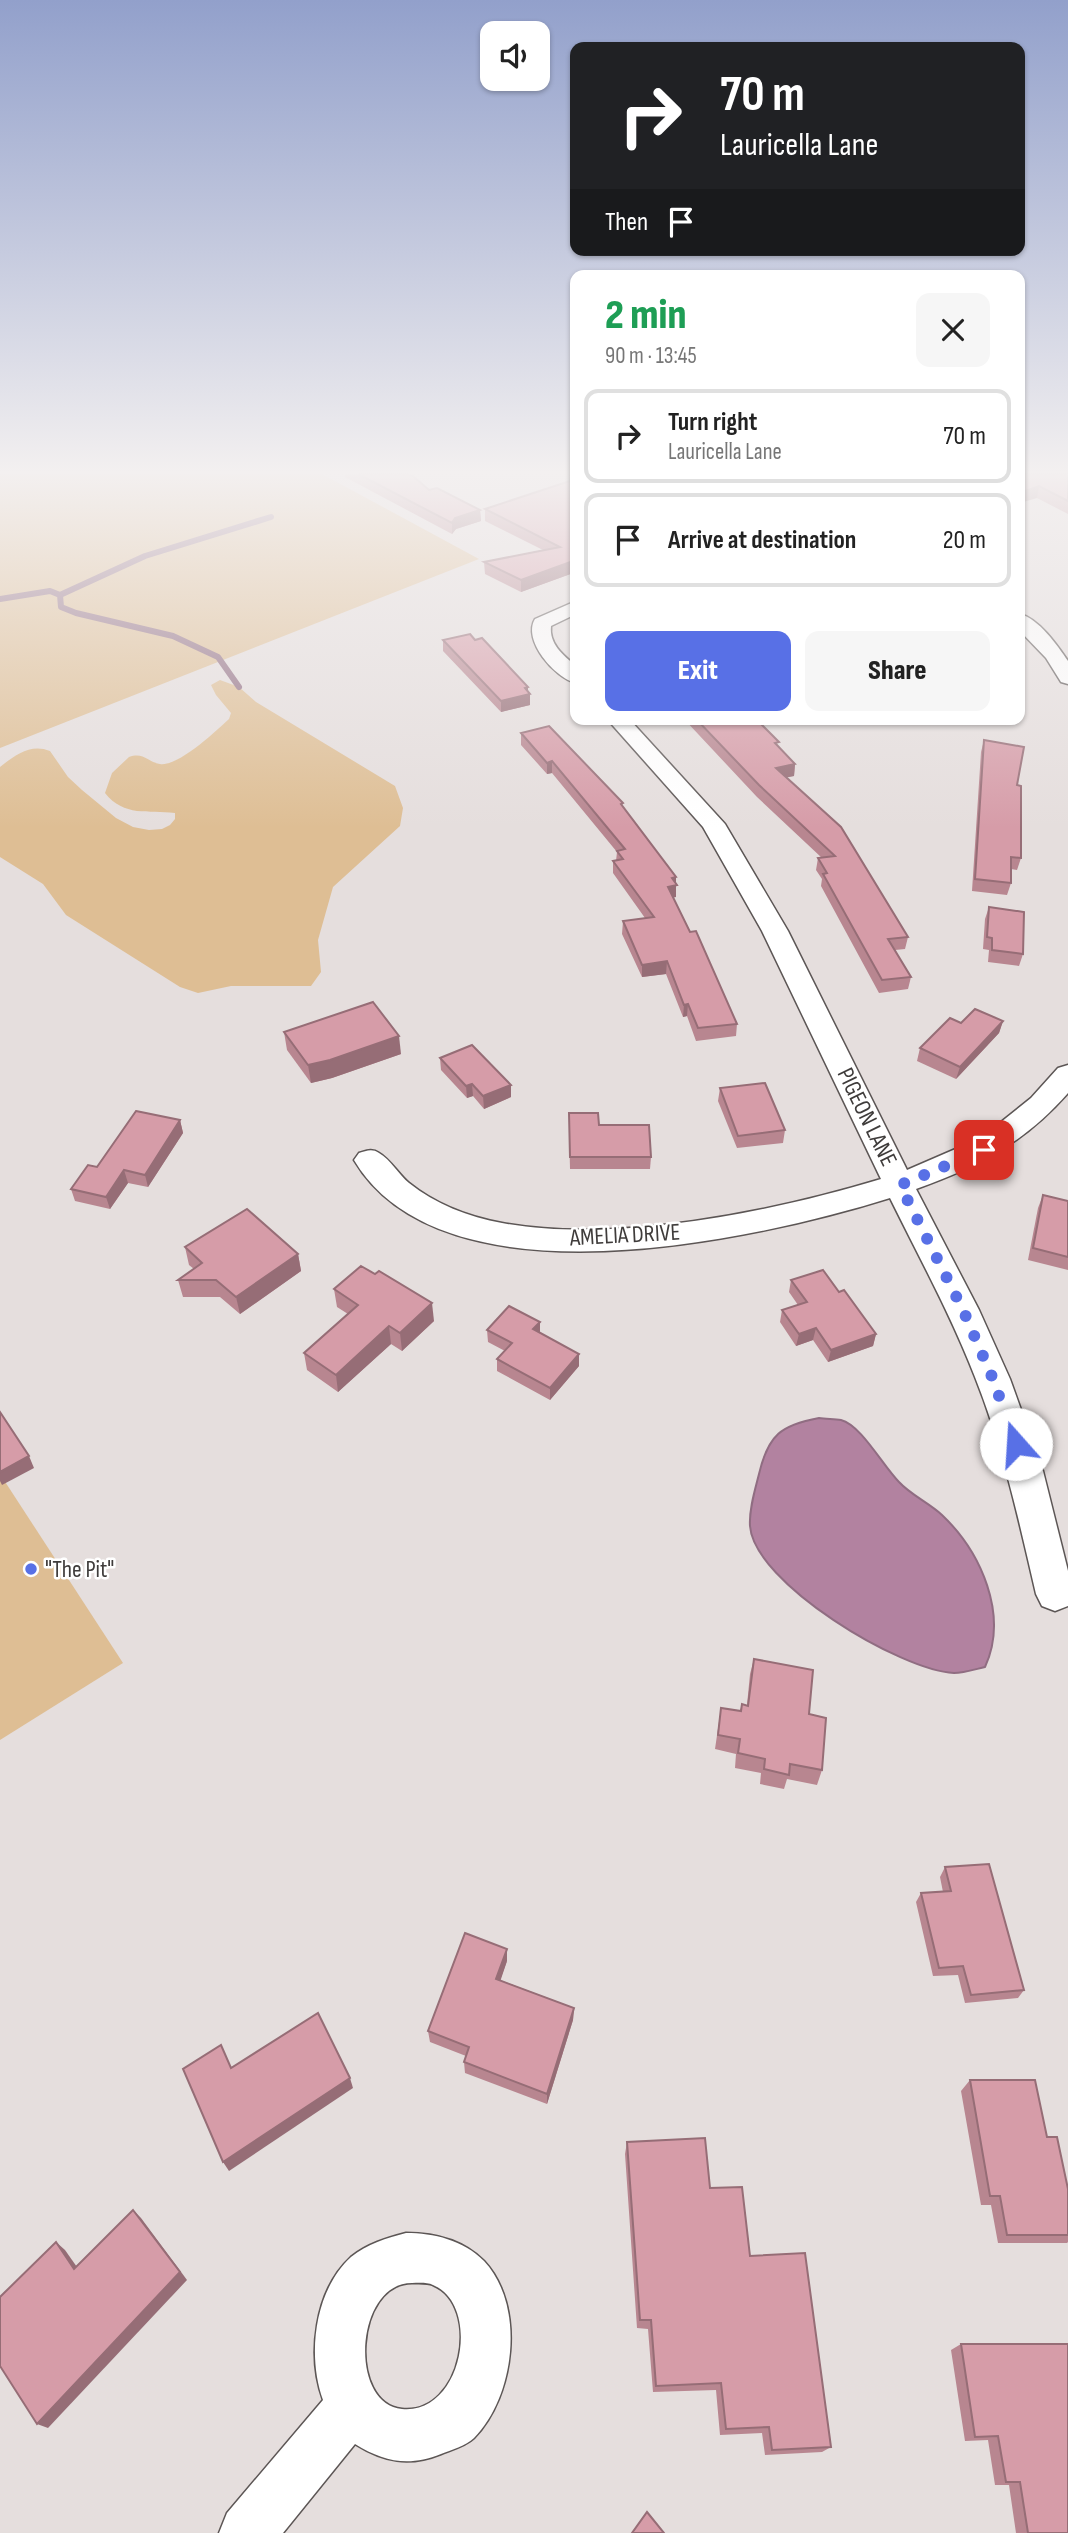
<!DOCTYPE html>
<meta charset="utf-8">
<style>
body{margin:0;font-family:"Sofia Sans Condensed",sans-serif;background:#f6f6f6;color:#222;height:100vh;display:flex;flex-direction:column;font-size:26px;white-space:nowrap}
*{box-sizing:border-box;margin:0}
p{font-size:23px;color:#767676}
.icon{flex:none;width:38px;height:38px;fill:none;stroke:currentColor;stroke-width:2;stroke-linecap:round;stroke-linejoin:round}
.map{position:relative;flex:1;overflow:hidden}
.sheet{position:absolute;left:570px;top:270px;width:455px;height:455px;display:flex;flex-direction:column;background:#fff;border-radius:14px;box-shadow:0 2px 5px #0004}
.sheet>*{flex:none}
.banner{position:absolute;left:570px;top:42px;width:455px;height:214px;border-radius:14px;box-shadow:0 2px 5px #0004;background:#202124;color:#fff;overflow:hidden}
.controls{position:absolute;left:480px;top:21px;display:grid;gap:14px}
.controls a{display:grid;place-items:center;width:70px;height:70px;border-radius:14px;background:#fff;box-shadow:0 2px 5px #0004;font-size:35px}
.pin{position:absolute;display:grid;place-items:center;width:60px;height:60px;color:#fff;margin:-30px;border-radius:14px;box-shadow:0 4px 10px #0006}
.me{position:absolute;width:77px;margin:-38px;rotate:341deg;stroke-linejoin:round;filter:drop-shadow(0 0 5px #0008)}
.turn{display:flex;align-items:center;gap:24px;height:147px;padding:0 35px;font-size:32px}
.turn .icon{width:91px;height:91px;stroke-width:2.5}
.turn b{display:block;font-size:49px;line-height:60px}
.then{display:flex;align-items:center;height:66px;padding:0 35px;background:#0003;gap:14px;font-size:26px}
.round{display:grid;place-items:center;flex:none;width:74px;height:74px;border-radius:14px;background:#f6f6f6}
.headline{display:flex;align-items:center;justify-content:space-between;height:119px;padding:0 35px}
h1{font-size:42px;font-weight:800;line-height:52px;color:#1e9e55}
.primary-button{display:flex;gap:14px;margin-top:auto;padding:14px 35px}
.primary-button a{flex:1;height:80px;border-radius:14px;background:#5870e6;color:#fff;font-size:28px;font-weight:800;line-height:80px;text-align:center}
.primary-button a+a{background:#f6f6f6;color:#222}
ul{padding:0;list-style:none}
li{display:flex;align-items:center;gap:21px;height:94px;margin:0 14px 10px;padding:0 21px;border:4px solid #e0e0e0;border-radius:14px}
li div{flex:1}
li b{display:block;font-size:26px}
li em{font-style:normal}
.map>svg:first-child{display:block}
.green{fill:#debe94}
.water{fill:#b282a0;stroke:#906d82;stroke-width:2}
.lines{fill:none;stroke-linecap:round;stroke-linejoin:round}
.stream{stroke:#906d82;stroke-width:6}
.minor-casing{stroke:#5c5655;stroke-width:3}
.minor{fill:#fff;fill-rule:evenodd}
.wall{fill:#b88690}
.shaded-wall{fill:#966d76}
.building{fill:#d69ca8;stroke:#966d76;stroke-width:2}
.route{stroke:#5870e6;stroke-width:12;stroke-dasharray:0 21.6}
.poi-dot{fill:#5870e6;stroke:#fff;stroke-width:2.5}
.labels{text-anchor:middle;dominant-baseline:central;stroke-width:5;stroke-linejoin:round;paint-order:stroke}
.street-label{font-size:24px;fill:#3f3c3b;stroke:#fff}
.poi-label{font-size:24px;fill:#3f3c3b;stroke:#fff;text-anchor:start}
</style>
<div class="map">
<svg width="1068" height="2533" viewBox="0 0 1068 2533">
<rect width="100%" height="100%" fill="#e5dedd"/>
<g class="green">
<polygon points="0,474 322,474 479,559 0,748"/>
<path d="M220,680L239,687L256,702L395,786L403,808L400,826L333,887L318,940L321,972L311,986H231L198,993L180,987L66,915L43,884L0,857V767C15,755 31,743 50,751L68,777L82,790L116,818L133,827L149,830L162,829L170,825L175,819V813C148,810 124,817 105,793L112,773L129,757C144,752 147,762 160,764C178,767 216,731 229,719L231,713L216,695L211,685Z"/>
<polygon points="0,1474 123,1663 0,1740"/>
</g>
<path class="water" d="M819,1418C826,1419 834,1419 841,1420C861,1425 883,1466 899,1482C911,1495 929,1503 942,1515C981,1552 1009,1615 985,1667C976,1669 964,1673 954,1673C901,1671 754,1583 750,1526C749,1509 755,1490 759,1474C768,1435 781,1425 819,1418Z"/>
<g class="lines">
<g class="stream">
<polyline points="60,595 145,556 271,517"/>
<polyline points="0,599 50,591 60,595 61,607 76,613 173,636 218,657 239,687"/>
</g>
<defs>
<g id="minor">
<path d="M576,601V614L551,626C549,644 563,655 576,666V683C555,678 522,640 535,619Z"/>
<path d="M1020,614C1039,619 1057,645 1068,661V684L1061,682L1046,658L1020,631Z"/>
<path d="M607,719H629L725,824L788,931L907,1170L981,1138L1031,1098L1058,1068L1068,1065V1093C1024,1143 978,1167 916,1189L979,1310L1010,1379L1043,1471L1068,1571V1606L1055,1611L1042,1606L1036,1594C1019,1521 1003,1447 975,1377C951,1315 919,1257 890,1198C756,1240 443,1310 354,1160L359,1153C366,1151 372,1148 379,1153C390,1159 399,1175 409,1183C435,1204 469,1217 502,1223C615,1244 772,1212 881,1179L762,931L703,827Z"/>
<path d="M406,2233C434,2233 463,2240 484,2261C526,2306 515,2396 474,2438C466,2446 451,2450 441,2454C409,2467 384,2462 355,2444L283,2533H219L227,2513L323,2400C307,2356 314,2291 351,2257C367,2244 387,2238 406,2233ZM412,2283C418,2283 427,2282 433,2285C482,2305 463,2415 402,2409C348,2404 355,2283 412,2283Z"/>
</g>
</defs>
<use href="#minor" class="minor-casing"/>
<use href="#minor" class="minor"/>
</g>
<g class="wall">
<polygon points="345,474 408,474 429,490 480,510 481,521 456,529 452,534 345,477"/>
<polygon points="1020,474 1068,474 1068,514 1037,498"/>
<polygon points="570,481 576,572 521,592 485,574 484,562 543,550 485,521 485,509"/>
<polygon points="443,640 475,640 528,687 528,691 530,694 530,705 501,712 443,651"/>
<polygon points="684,719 756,719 779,747 795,764 794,776 786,777 908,937 905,949 895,950 911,977 908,989 879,993 821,886 822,879 816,870 818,858 822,858 757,797"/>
<polygon points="521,733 623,807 676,877 676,897 673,897 737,1024 736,1036 696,1041 687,1016 683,1017 666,974 642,977 622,934 623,921 645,918 613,873 613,861 616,861 617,852 552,773 547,774 521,745"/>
<polygon points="984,740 1017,785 1021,858 1017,870 1011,869 1011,883 1007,895 972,891 981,752"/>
<polygon points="989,907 1023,954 1019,966 988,962 989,950 983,949 985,919"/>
<polygon points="1003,1021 999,1033 956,1079 917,1061 920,1048 961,1023"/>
<polygon points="284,1032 401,1054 332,1078 311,1083 287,1050"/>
<polygon points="440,1058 511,1097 484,1109 473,1096 467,1098 441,1070"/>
<polygon points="720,1088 785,1130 783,1143 737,1148 718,1101"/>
<polygon points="180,1120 183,1133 148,1187 128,1183 110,1209 75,1201 71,1189 97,1167"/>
<polygon points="569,1125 599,1125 651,1157 650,1169 570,1169"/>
<polygon points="1043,1195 1068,1201 1068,1270 1028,1260 1038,1208"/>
<polygon points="185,1247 298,1254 301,1271 240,1314 220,1297 183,1297 178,1280 194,1269 189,1265"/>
<polygon points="791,1280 839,1292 876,1334 873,1346 828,1362 813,1340 796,1346 780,1322 782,1310 798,1305 789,1292"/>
<polygon points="334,1289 434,1321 402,1351 391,1344 338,1392 307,1370 304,1353 348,1314 337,1307"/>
<polygon points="487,1330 540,1333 579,1354 579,1366 550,1400 497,1371 497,1359 505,1351 488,1342"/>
<polygon points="754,1659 809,1714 822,1770 817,1785 787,1779 784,1789 760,1784 761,1773 735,1768 736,1754 715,1749 721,1708 740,1711 742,1704 747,1705 750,1674"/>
<polygon points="945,1867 1024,1990 1018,1998 965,2003 958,1975 933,1976 916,1902 921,1893 943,1892 940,1877"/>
<polygon points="507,1961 500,1980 574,2008 573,2020 547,2104 465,2073 464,2062 466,2056 430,2042 428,2031"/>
<polygon points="970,2080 1047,2137 1068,2189 1068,2242 1067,2243 998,2243 991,2205 981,2205 961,2091"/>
<polygon points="627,2142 710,2188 750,2256 831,2447 822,2452 765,2455 762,2433 720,2435 716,2390 653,2392 648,2329 637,2328 625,2154"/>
<polygon points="961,2344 1068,2533 1016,2533 1009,2485 995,2485 988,2440 965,2441 951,2350"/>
</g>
<g class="shaded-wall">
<polygon points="1039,486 1037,498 1020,503 1020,493"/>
<polygon points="480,510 481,521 456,529 452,534 452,523 455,518"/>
<polygon points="576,560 576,572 521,592 521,580"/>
<polygon points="528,687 528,694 530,694 530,705 501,712 501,701 525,688"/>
<polygon points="847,719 865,719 846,724"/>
<polygon points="552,761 552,773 547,774 547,763"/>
<polygon points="795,764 794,776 774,780 776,768"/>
<polygon points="676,877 676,897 667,899 668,887 672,878"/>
<polygon points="667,961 666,974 642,977 642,965"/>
<polygon points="688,1004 687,1016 683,1017 684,1005"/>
<polygon points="1003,1021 999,1033 956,1079 960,1067"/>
<polygon points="399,1036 401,1054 332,1078 311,1083 308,1065"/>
<polygon points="472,1084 473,1096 467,1098 466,1086"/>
<polygon points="511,1085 511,1097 484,1109 483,1096"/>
<polygon points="180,1120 183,1133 148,1187 145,1175"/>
<polygon points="124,1170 128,1183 110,1209 106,1197"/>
<polygon points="298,1254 301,1271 240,1314 236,1297"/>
<polygon points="432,1303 434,1321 402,1351 400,1333"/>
<polygon points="540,1322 540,1334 533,1329"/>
<polygon points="389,1326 391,1344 338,1392 336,1375"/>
<polygon points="816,1328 813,1340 796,1346 799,1334"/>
<polygon points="876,1334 873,1346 828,1362 831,1350"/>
<polygon points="579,1354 579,1366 550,1400 550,1388"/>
<polygon points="29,1456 34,1468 2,1485 0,1481 0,1472"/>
<polygon points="507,1949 507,1961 497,1991 496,1979"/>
<polygon points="574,2008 573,2020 547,2104 547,2094"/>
<polygon points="350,2078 353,2088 229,2171 223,2162"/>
<polygon points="133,2210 141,2218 187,2280 48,2428 37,2424"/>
<polygon points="56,2242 65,2250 84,2277 74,2269"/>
</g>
<g class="building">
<polygon points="358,474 408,474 413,476 429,490 437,488 480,510 455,518 452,523"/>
<polygon points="571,474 576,474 576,560 521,580 484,562 560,547 485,509 570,481"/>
<polygon points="1020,474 1068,474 1068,501 1039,486 1020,493"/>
<polygon points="470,634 475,640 482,638 528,687 525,688 530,694 501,701 443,640"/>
<polygon points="696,719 756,719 779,742 775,743 795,764 776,768 841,827 908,937 888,939 911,977 882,980 823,874 827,873 818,858 835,856 759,785"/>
<polygon points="549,726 623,803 621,804 676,877 672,878 677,885 668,887 690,932 696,931 737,1024 698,1028 688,1004 684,1005 667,961 642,965 623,921 654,917 613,861 623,859 617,851 625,849 552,761 547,763 521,733"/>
<polygon points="984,740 1024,747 1017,785 1021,786 1021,858 1011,857 1011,883 975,879"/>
<polygon points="989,907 1024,912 1023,954 992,950 992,938 987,937"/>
<polygon points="373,1002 399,1036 330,1060 308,1065 284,1032"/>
<polygon points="975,1009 1003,1021 960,1067 920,1048 950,1018 961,1023"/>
<polygon points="472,1045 511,1085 483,1096 472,1084 466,1086 440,1058"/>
<polygon points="765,1083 785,1130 738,1136 720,1088"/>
<polygon points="136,1111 180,1120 145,1175 124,1170 106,1197 71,1189 88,1165 97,1167"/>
<polygon points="569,1113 598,1113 599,1125 649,1125 651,1157 570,1157"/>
<polygon points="1043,1195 1068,1201 1068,1257 1033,1248"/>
<polygon points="247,1209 298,1254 236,1297 216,1280 178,1280 202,1263 185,1247"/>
<polygon points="361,1266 375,1274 379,1271 432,1303 400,1333 389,1326 336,1375 304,1353 358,1305 334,1289"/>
<polygon points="823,1270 839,1292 844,1290 876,1334 831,1350 816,1328 799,1334 782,1310 807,1302 791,1280"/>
<polygon points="509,1306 540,1322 533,1329 579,1354 550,1388 497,1359 512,1343 487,1330"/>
<polygon points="0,1412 29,1456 0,1472"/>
<polygon points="754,1659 813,1670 809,1714 826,1718 822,1770 790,1764 789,1775 764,1769 765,1759 738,1753 740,1739 718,1735 721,1708 741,1711 742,1704 748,1706"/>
<polygon points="989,1864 1024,1990 971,1995 963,1966 939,1968 921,1893 951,1891 945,1867"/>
<polygon points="465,1933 507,1949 496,1979 574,2008 547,2094 464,2062 469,2047 428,2031"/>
<polygon points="318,2013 350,2078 223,2162 183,2069 221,2045 231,2068"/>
<polygon points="970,2080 1035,2080 1047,2137 1057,2137 1068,2189 1068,2235 1007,2235 1000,2196 990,2196"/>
<polygon points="705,2138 710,2188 742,2187 750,2256 805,2253 831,2447 772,2450 769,2427 726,2429 721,2383 656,2386 651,2320 640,2320 627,2142"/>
<polygon points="133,2210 180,2272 37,2424 0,2366 0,2297 56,2242 74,2269"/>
<polygon points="961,2344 1068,2344 1068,2533 1028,2533 1020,2482 1006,2482 998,2436 975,2437"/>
<polygon points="647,2512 664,2533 632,2533"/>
</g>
<linearGradient id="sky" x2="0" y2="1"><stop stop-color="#92a0cb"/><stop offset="0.57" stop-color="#f3f0f0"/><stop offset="1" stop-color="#f3f0f0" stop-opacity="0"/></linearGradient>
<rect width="1068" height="828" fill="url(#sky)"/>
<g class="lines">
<polyline class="route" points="984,1150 900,1185 963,1310 993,1379 1016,1444"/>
</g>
<circle class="poi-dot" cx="31" cy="1569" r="7"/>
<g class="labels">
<g class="street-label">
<text transform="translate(867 1117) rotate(64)">PIGEON LANE</text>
<text transform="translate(625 1235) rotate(-3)">AMELIA DRIVE</text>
</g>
<g class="poi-label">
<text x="45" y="1569">"The Pit"</text>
</g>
</g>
</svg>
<div class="controls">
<a><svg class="icon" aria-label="sound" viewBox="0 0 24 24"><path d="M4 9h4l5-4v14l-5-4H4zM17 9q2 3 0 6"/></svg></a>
</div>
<div class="pin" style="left:984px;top:1150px;background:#d93025"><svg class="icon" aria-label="arrive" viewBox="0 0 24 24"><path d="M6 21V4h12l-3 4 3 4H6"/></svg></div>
<svg class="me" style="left:1016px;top:1444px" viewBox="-20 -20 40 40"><circle r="19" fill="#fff"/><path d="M0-13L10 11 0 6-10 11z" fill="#5870e6"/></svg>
<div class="banner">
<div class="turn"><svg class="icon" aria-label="right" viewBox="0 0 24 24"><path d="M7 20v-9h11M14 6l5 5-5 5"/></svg><div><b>70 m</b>Lauricella Lane</div></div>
<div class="then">Then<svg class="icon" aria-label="arrive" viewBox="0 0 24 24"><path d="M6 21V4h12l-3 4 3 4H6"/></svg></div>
</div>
<section class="sheet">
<div class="headline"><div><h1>2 min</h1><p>90 m · 13:45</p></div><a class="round"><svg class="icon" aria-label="close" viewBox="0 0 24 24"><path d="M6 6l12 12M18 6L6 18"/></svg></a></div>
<ul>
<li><svg class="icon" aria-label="right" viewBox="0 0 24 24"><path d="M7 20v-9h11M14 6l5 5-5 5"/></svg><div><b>Turn right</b><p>Lauricella Lane</p></div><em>70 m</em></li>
<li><svg class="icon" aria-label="arrive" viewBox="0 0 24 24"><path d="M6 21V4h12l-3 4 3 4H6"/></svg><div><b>Arrive at destination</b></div><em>20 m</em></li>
</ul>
<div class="primary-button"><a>Exit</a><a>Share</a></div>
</section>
</div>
